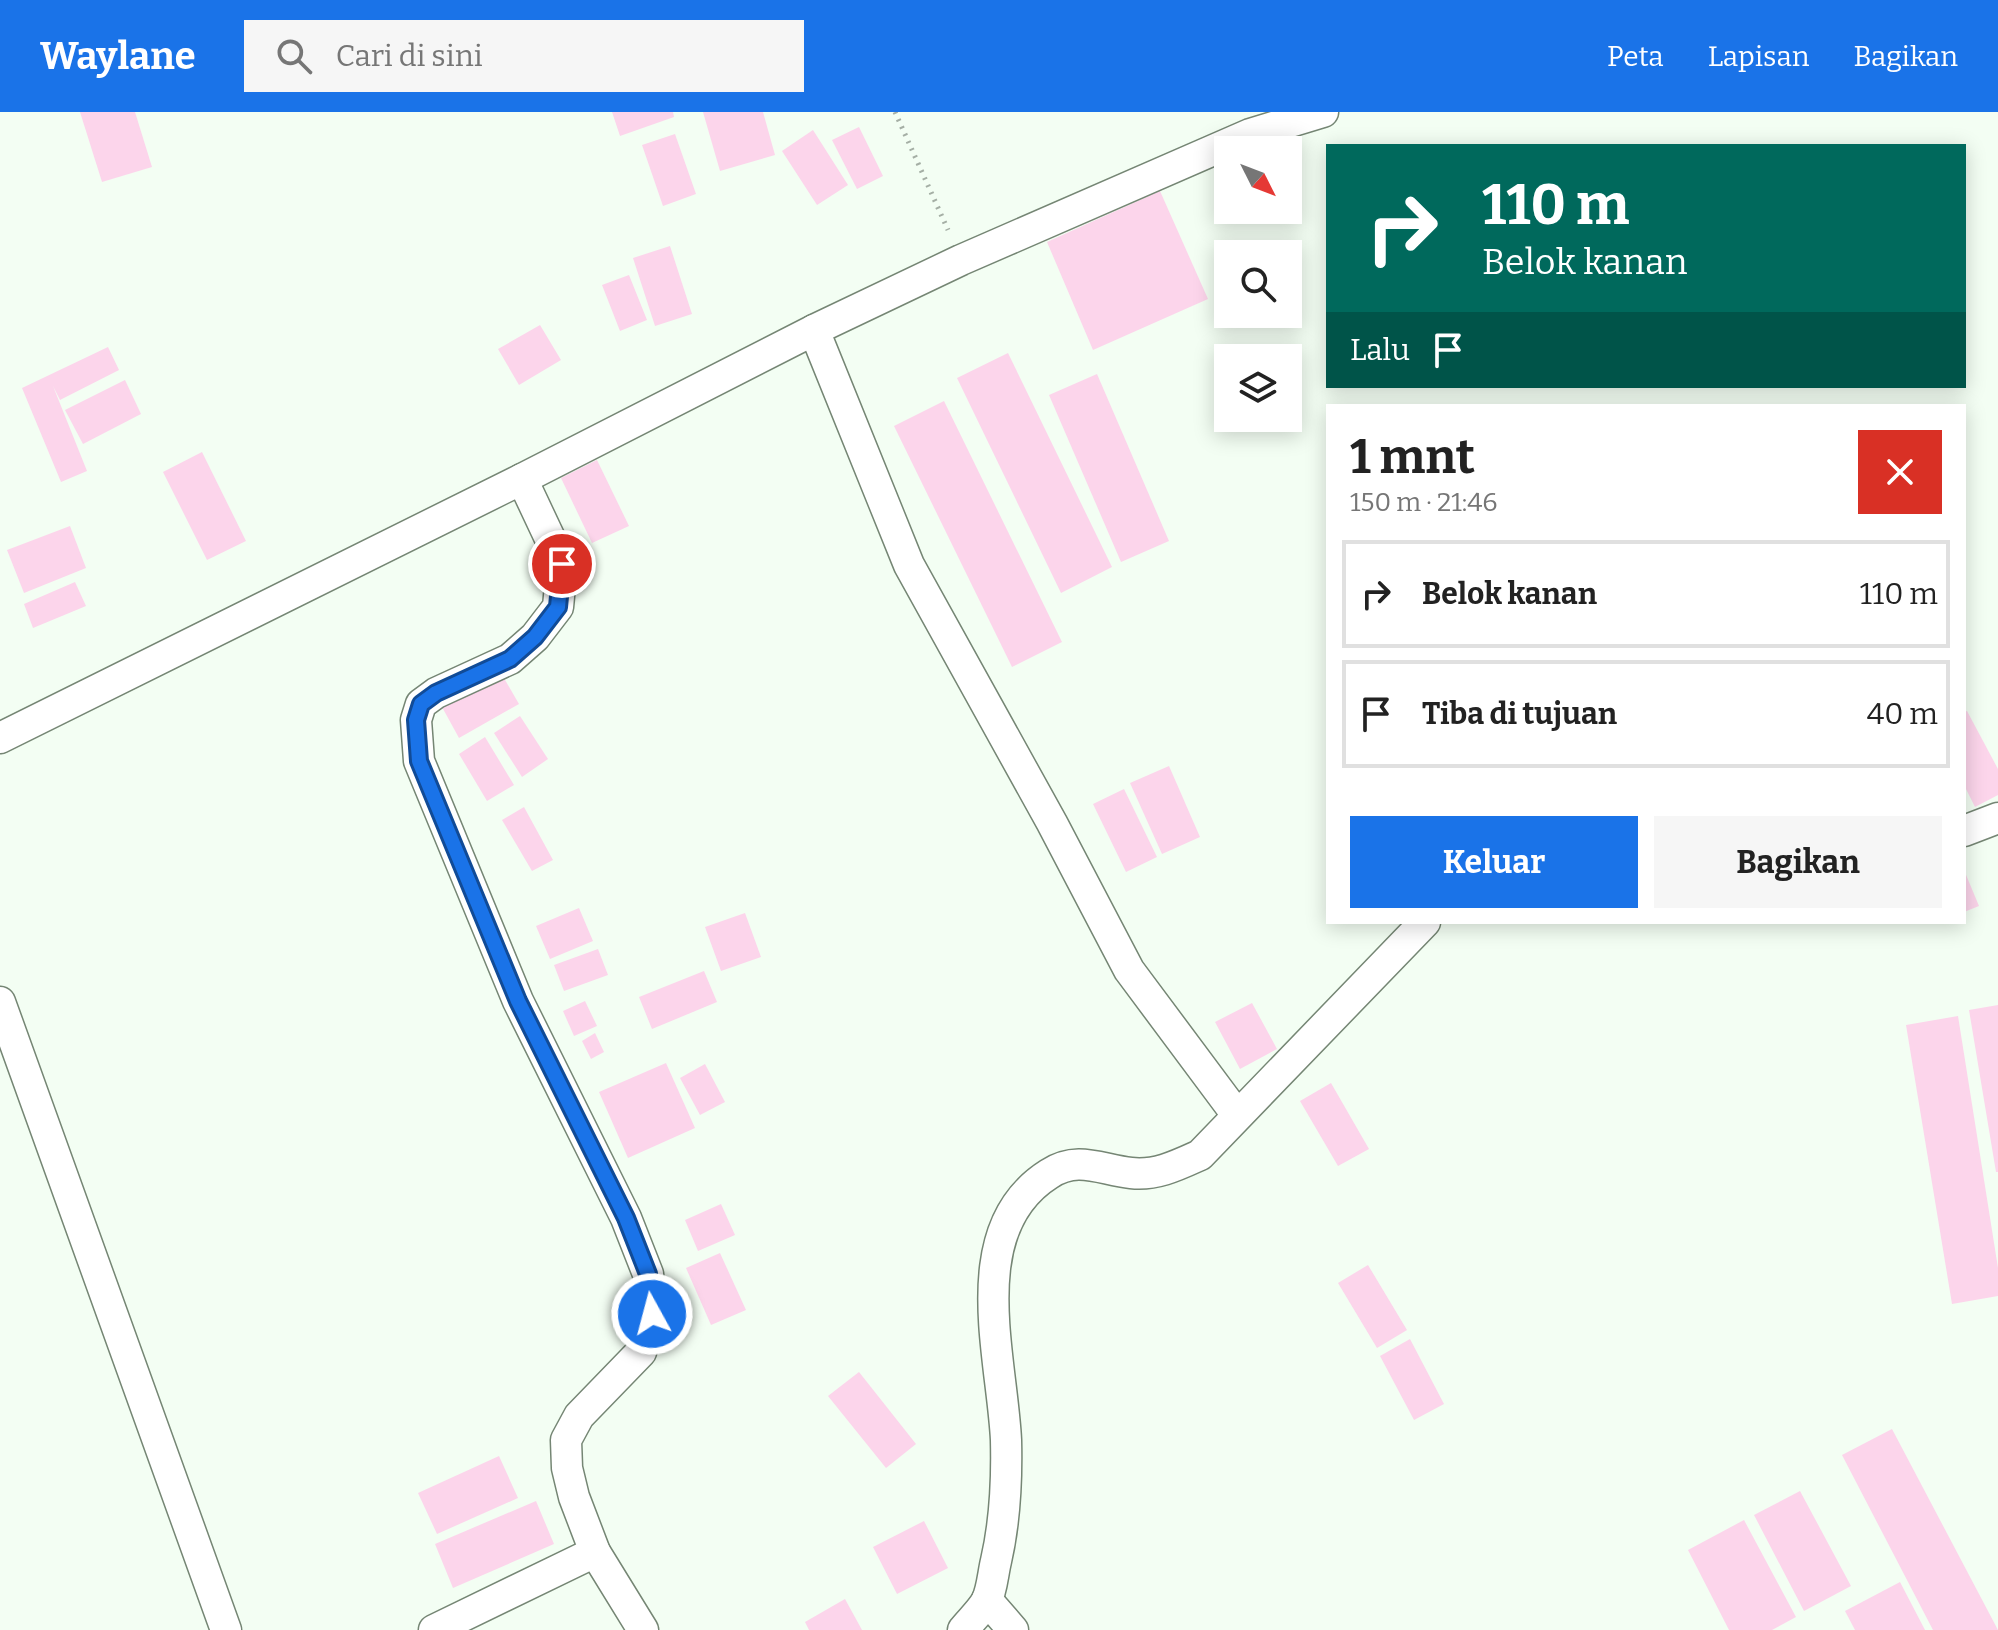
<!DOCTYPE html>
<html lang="id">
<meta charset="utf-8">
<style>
body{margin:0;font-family:Bitter,serif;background:#f6f6f6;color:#222;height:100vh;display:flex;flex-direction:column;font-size:30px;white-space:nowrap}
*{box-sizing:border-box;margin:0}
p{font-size:26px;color:#767676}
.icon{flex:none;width:44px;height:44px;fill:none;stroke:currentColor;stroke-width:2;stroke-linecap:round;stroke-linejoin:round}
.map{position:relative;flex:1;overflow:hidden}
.sheet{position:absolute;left:1326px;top:292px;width:640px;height:520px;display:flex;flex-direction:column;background:#fff;border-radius:0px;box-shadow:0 4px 20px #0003}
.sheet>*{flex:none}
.guide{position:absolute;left:1326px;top:32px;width:640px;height:244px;border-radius:0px;box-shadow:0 4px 20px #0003;background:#00695c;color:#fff;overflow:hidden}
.needle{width:52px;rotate:132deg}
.buttons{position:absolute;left:1214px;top:24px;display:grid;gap:16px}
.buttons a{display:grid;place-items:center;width:88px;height:88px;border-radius:0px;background:#fff;box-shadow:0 4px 20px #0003;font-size:40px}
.pin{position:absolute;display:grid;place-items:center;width:68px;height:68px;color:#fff;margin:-34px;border:4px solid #fff;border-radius:50%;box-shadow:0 2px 8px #0007}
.me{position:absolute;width:88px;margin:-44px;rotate:353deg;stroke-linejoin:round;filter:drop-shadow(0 0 6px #0008)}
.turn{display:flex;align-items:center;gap:28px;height:168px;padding:0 24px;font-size:36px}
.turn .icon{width:104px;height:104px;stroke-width:2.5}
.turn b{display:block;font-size:56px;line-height:68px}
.then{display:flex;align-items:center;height:76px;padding:0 24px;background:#0003;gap:16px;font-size:30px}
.round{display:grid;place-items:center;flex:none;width:84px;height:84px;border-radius:0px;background:#f6f6f6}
.summary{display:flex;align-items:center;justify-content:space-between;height:136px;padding:0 24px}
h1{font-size:48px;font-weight:700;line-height:60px}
.cta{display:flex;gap:16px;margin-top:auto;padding:16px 24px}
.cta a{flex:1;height:92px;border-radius:0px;background:#1a73e8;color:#fff;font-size:32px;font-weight:700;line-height:92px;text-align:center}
.cta a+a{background:#f6f6f6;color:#222}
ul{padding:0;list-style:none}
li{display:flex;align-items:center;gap:24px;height:108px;margin:0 16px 12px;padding:0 8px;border:4px solid #e0e0e0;border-radius:0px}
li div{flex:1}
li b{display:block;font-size:30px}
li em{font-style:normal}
header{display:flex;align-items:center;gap:48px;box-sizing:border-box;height:112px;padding:0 40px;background:#1a73e8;color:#fff}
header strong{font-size:38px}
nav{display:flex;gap:44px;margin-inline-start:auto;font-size:28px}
.search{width:560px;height:72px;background:#f6f6f6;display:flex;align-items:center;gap:20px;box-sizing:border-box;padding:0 28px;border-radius:0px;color:#767676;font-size:30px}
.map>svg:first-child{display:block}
.building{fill:#fcd5eb}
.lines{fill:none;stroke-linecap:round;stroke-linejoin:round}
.street-casing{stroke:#758674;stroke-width:33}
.path{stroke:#a5afa5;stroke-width:5;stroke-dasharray:2 6;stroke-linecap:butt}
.street{stroke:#fff;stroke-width:30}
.route-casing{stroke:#114b97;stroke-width:20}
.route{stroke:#1a73e8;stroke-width:14}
</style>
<header>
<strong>Waylane</strong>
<div class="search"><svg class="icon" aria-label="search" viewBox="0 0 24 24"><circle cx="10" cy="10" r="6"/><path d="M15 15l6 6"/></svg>Cari di sini</div>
<nav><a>Peta</a><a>Lapisan</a><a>Bagikan</a></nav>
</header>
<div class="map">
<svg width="1998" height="1518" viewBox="0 0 1998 1518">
<rect width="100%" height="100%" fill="#f3fef3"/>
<g class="building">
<polygon points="80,0 135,0 152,55 102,70"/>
<polygon points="612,0 673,0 674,5 620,24"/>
<polygon points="703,0 763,0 775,43 720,59"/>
<polygon points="859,15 883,64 857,77 832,28"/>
<polygon points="813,18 848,73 817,93 782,39"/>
<polygon points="675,22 696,82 663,94 642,33"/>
<polygon points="1160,79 1208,187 1093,238 1047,130"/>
<polygon points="670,134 692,202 655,214 633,146"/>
<polygon points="629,163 647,208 620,219 602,173"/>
<polygon points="540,213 561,248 519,273 498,237"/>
<polygon points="108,235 119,258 60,288 53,274 87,359 61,370 22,276"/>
<polygon points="1008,241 1112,455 1061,481 957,266"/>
<polygon points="1097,262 1169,429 1121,450 1049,283"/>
<polygon points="125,268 141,302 83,332 65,298"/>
<polygon points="944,289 1062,530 1012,555 894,314"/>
<polygon points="202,340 246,429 207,448 163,360"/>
<polygon points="597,348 629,414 592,431 561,366"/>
<polygon points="70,414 86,456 24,481 7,438"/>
<polygon points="75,470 86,494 33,516 24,492"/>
<polygon points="501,561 519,592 459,626 442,595"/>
<polygon points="1967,599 1998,657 1998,683 1975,695 1964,673 1964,600"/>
<polygon points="520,604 548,647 522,665 494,621"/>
<polygon points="485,625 514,673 487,689 459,642"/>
<polygon points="1169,654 1200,725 1162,742 1130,671"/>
<polygon points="1124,677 1157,745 1126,760 1093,692"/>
<polygon points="524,695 553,748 532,759 502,708"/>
<polygon points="1964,758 1979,794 1964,800"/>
<polygon points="579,796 593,829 550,847 536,814"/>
<polygon points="745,801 761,845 721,859 705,815"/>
<polygon points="598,837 608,863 564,879 554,853"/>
<polygon points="704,859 717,890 652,917 639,885"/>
<polygon points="585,889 597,914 574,924 563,899"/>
<polygon points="1252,891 1277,937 1240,957 1215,910"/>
<polygon points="1998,893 1998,1060 1996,1060 1969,898"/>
<polygon points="1958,904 1998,1156 1998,1184 1952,1192 1906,913"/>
<polygon points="595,921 604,940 591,947 582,929"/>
<polygon points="666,951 695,1016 628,1046 599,980"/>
<polygon points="705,952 725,990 700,1003 680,966"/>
<polygon points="1331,971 1369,1037 1338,1054 1300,989"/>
<polygon points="721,1092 735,1123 698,1139 685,1108"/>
<polygon points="720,1141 746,1198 711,1213 686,1156"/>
<polygon points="1368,1153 1407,1218 1377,1236 1338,1171"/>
<polygon points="1410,1227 1444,1292 1414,1308 1380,1244"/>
<polygon points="859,1260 916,1332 886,1356 828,1284"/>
<polygon points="1892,1317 1998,1518 1933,1518 1842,1343"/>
<polygon points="499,1344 518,1386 437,1422 418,1381"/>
<polygon points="1800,1379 1851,1474 1804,1499 1754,1403"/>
<polygon points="536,1389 554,1432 453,1476 435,1432"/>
<polygon points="1744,1408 1796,1505 1772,1518 1729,1518 1688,1438"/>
<polygon points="924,1409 948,1456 897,1482 873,1435"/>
<polygon points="1900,1470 1925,1518 1855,1518 1845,1499"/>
<polygon points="845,1487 862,1518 809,1518 805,1510"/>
</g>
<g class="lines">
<defs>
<g id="street">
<polyline points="814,218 909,453 1052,711 1129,858 1237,1003"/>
<polyline points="522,367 562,452 558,495 535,525 510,547 436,581 421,592 416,608 419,649 518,889 626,1106 648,1162 652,1202 641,1240 579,1304 566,1328 567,1356 574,1385 595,1440 643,1518"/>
<polyline points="0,626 522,367 814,218 961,148 1250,22 1323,0"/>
<polyline points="1964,719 1998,706"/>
<polyline points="0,890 226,1518"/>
<polyline points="987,1488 1013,1518"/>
<polyline points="434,1518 595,1440"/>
<path d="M963,1518C970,1509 980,1500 986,1490C992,1479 993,1461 996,1449C1005,1410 1007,1368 1006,1328C1002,1244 962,1117 1049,1062C1078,1043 1101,1058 1131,1061C1156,1064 1178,1053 1200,1043L1425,810"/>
</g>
</defs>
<use href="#street" class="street-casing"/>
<polyline class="path" points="895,0 948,118"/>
<use href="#street" class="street"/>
</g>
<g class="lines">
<defs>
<polyline id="route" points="562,452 558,495 535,525 510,547 436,581 421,592 416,608 419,649 518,889 626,1106 648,1162 652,1202"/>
</defs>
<use href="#route" class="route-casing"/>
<use href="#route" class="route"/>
</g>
</svg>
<div class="buttons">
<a><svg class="needle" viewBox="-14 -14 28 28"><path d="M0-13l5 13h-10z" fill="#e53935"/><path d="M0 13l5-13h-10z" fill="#767676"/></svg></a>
<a><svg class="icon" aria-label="search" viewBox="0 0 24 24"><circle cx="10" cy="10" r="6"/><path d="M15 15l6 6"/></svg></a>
<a><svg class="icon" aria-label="layers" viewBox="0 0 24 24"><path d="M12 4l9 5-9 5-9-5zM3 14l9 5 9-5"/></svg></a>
</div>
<div class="pin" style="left:562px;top:452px;background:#d93025"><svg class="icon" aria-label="arrive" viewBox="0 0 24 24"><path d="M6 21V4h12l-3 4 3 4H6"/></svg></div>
<svg class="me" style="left:652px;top:1202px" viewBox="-20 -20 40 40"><circle r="17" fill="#1a73e8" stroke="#fff" stroke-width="3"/><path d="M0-11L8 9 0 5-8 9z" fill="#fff"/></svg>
<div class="guide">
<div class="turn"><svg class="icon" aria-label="right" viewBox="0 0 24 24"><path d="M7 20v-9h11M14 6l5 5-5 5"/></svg><div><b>110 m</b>Belok kanan</div></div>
<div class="then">Lalu<svg class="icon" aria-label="arrive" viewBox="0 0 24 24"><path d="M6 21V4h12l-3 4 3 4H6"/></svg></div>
</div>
<section class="sheet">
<div class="summary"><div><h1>1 mnt</h1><p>150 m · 21:46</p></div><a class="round" style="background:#d93025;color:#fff"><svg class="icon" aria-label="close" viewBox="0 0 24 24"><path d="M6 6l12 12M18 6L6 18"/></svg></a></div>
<ul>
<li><svg class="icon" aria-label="right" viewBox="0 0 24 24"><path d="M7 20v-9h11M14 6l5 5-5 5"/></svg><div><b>Belok kanan</b></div><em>110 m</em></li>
<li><svg class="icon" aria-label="arrive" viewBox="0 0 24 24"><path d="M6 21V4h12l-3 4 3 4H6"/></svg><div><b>Tiba di tujuan</b></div><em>40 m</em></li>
</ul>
<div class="cta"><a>Keluar</a><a>Bagikan</a></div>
</section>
</div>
